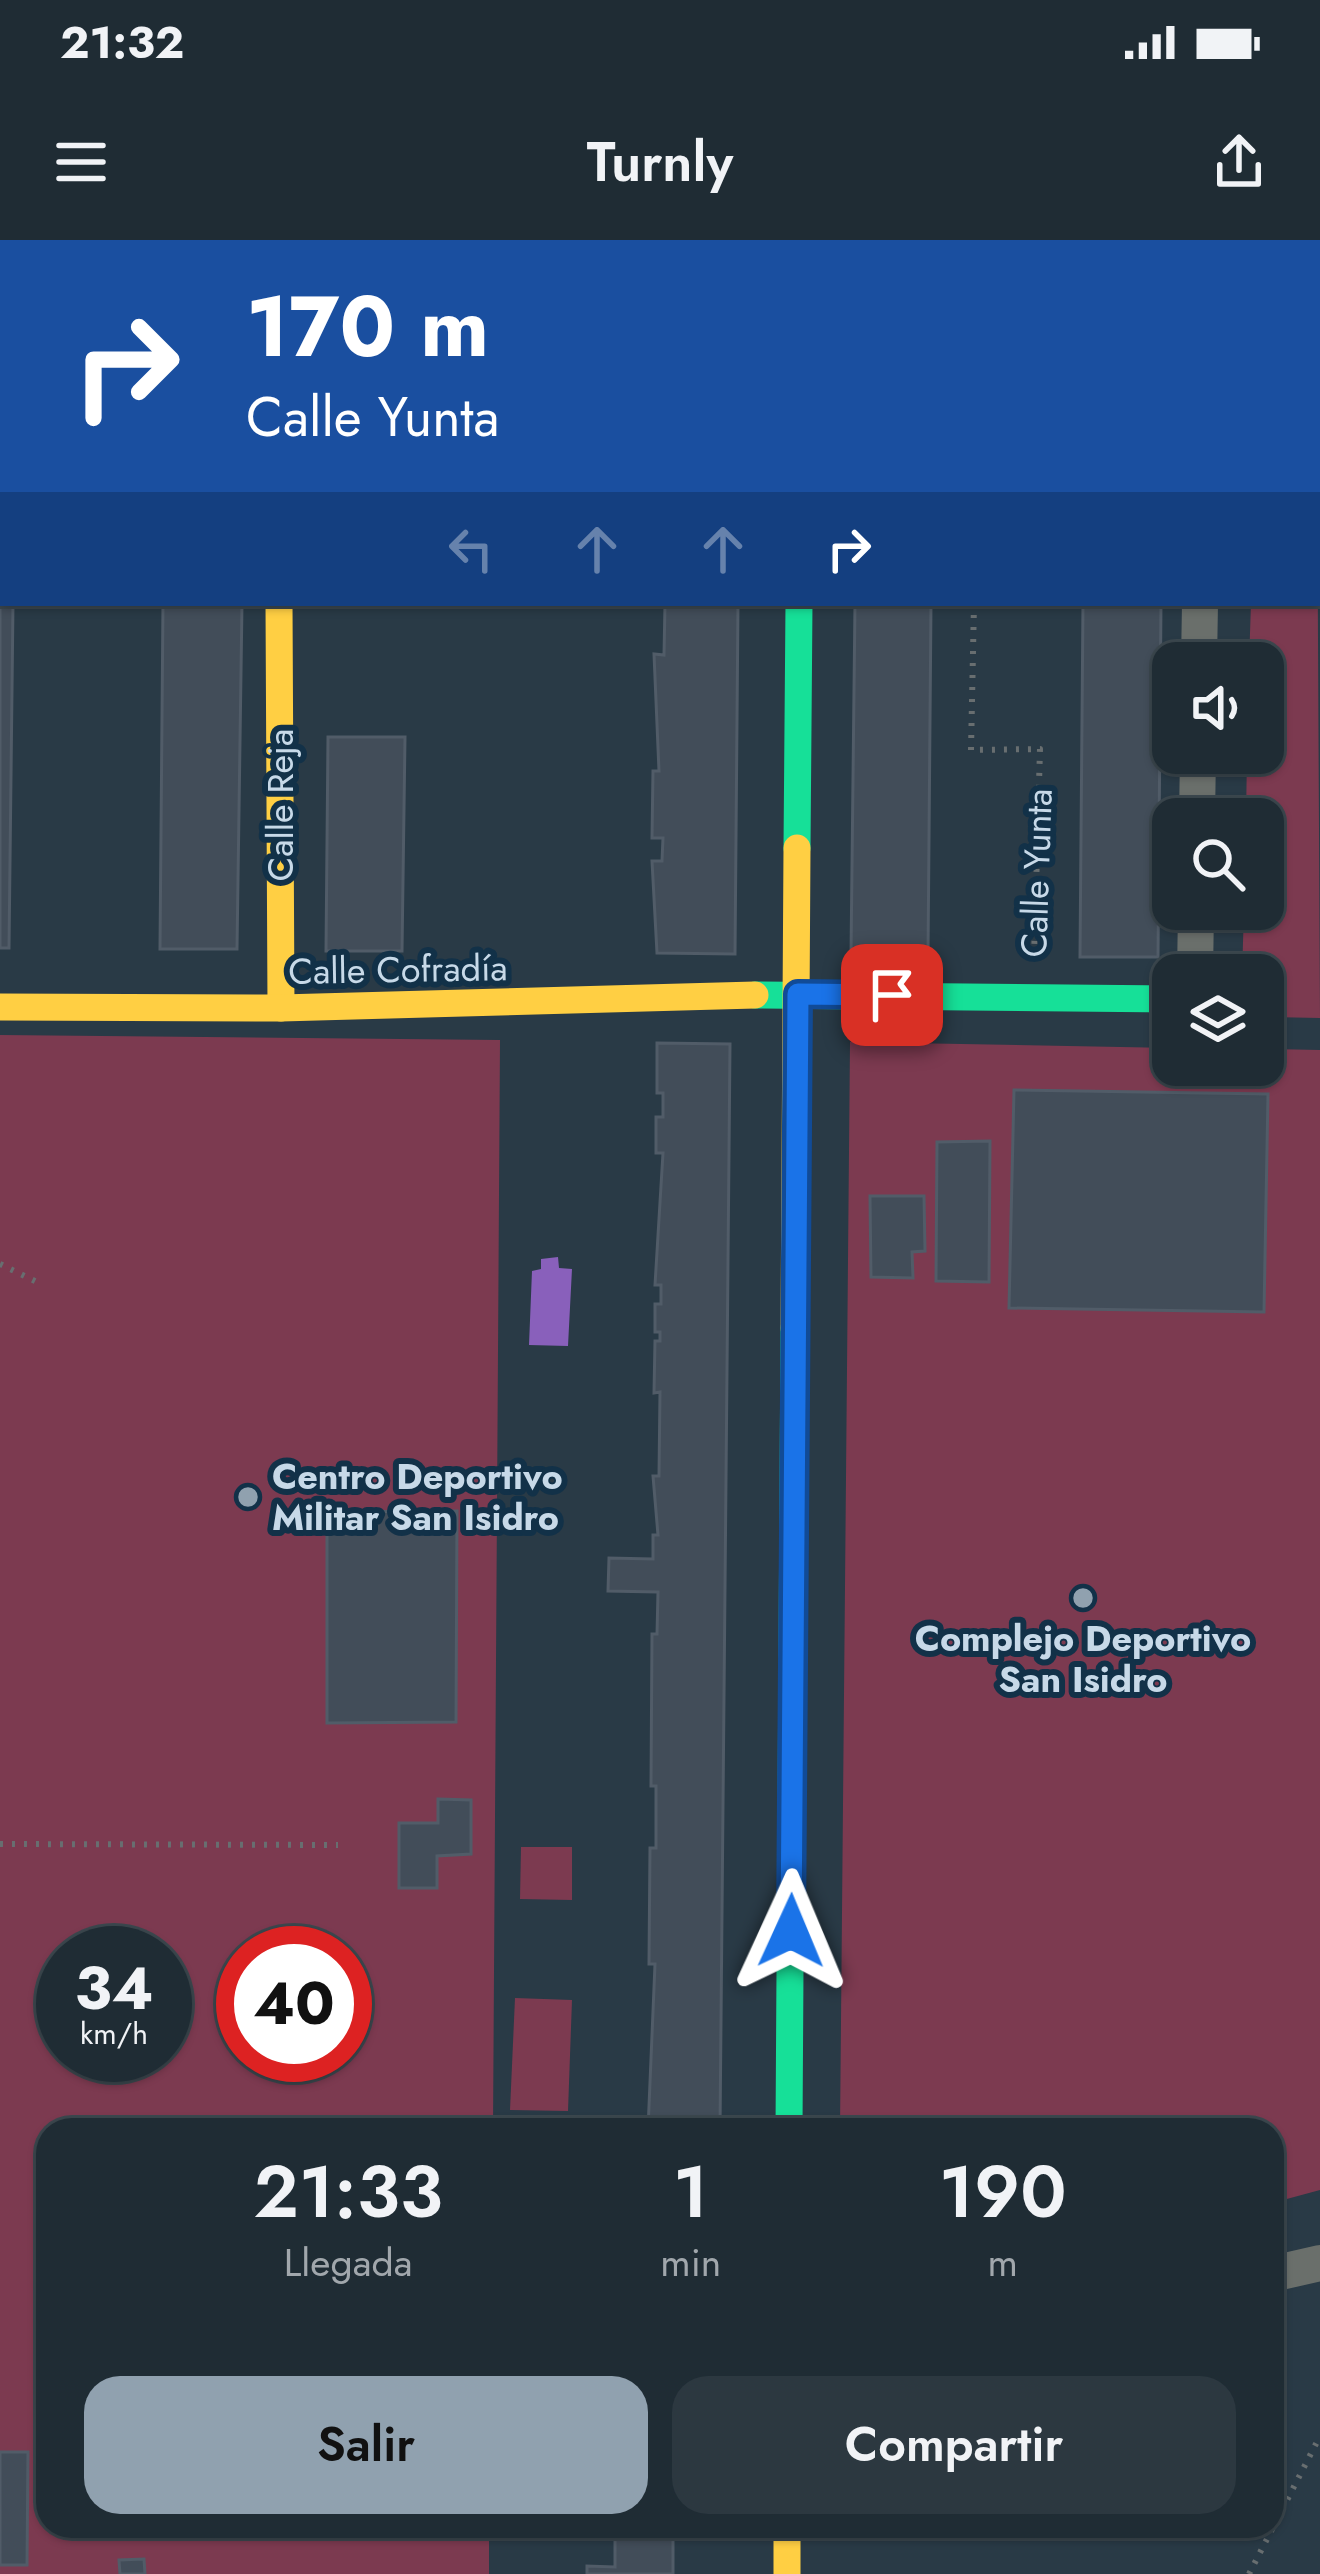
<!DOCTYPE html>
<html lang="es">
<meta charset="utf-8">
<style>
body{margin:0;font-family:Jost,sans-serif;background:#2c3840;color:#f1f3f6;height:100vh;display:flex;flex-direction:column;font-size:45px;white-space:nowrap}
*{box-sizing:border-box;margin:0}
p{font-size:39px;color:#a1a7ac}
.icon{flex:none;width:66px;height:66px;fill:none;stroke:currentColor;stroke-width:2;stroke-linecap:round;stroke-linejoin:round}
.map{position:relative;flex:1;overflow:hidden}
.panel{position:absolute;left:36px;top:1878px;width:1248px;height:420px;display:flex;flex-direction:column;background:#1f2c34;border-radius:36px;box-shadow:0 3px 9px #0004,0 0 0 3px #3c484f}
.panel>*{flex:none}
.top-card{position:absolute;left:0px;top:0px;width:1320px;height:366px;box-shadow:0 3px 9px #0004,0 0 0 3px #3c484f;background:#1a4fa0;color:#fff;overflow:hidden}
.fabs{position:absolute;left:1152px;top:402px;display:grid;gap:24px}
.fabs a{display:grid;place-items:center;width:132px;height:132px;border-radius:24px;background:#1f2c34;box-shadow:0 3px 9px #0004,0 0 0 3px #3c484f;font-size:60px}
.speed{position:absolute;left:36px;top:1686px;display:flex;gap:24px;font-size:60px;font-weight:700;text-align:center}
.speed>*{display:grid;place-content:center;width:156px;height:156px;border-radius:50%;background:#1f2c34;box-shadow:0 3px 9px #0004,0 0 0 3px #3c484f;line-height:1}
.speed small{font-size:30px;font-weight:400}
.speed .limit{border:18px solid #d22;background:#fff;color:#111}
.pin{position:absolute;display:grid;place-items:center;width:102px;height:102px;color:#fff;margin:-51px;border-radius:24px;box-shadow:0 6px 18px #0006}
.me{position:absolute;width:132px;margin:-66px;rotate:1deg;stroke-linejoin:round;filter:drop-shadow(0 0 9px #0008)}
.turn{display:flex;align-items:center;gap:42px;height:252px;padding:0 48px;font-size:54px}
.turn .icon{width:156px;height:156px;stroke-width:2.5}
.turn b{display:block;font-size:84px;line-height:102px}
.lanes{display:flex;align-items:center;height:114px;padding:0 48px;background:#0003;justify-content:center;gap:60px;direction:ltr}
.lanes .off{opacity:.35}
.eta{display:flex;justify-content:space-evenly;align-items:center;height:204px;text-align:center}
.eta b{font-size:72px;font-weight:600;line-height:84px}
.cta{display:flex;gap:24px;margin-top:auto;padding:24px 48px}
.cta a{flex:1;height:138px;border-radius:36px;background:#90a1af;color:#111;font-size:48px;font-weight:600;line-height:138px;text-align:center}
.cta a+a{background:#2c3840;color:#f1f3f6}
.status{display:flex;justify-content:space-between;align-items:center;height:84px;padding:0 60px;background:#1f2c34;direction:ltr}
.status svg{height:33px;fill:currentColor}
header{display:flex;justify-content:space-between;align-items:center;height:156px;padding:0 48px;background:#1f2c34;font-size:54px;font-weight:600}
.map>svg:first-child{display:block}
.green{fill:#7c3a50;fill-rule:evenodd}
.water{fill:#8960bb}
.building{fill:#424d59;stroke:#515c68;stroke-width:3}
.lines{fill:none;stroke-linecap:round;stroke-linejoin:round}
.path{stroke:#686e70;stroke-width:6;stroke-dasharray:3 9;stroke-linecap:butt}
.street{stroke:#6a6f6b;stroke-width:36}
.fast{stroke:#16e098;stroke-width:27}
.slow{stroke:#ffcf43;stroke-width:27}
.jam{stroke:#f24e42;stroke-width:27}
.route-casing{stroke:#114b97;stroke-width:30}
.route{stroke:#1a73e8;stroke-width:21}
.poi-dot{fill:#90a1af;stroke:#123148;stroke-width:4.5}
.labels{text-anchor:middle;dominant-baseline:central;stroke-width:12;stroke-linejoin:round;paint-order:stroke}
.street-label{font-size:36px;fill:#c7d9e8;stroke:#123148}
.poi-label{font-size:36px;font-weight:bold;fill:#c7d9e8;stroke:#123148;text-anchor:start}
</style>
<div class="status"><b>21:32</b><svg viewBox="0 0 49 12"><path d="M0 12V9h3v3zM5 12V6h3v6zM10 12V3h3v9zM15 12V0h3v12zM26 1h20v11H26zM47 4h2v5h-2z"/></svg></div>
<header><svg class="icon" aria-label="menu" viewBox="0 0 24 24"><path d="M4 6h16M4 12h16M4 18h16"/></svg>Turnly<svg class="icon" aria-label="share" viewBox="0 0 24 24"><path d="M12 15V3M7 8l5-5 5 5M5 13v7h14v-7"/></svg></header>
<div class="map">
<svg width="1320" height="2334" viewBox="0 0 1320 2334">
<rect width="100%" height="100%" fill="#293a46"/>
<g class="green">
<polygon points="0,0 146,3 3,3 0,177"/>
<rect x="331" y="0" width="409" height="3"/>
<polygon points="1317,205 1320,778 1263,777 1263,735 1242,735 1244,669 1263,669 1263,579 1246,579 1247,513 1263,513 1263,423 1249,423 1251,363 1317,363"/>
<path d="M0,795L500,800L493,1890H48V2286H489V2334H0ZM63,1713H165V1815H63ZM243,1713H345V1815H243Z"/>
<polygon points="850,802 1173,808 1173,825 1263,825 1263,809 1320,810 1320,1950 1272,1963 1272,1890 840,1890"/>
<polygon points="521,1607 572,1607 572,1660 520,1659"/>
<polygon points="515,1758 572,1760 568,1871 510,1870"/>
</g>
<polygon class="water" points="558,1017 559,1028 572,1029 568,1106 529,1105 532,1031 541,1029 541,1019"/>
<g class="building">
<rect x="1071" y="0" width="75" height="3"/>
<rect x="1169" y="0" width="72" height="3"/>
<polygon points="0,292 3,363 13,363 9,708 0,708"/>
<polygon points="163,363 242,363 237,709 160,709"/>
<polygon points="738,363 735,714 657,713 652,621 662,621 663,598 652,598 653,531 659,531 654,414 664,415 665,364 655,363"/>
<polygon points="855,363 931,363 928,716 851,715"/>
<polygon points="1083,363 1161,363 1158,717 1080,717"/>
<polygon points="328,497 405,497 402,711 326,711"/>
<polygon points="657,803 730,804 720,1890 648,1890 655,1724 649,1724 650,1608 656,1608 656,1546 651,1546 652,1394 657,1394 658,1352 608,1351 609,1318 653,1319 653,1295 658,1295 653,1236 659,1236 660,1152 654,1153 655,1101 660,1101 660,1092 655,1092 655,1064 661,1064 661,1045 655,1045 663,913 656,913 656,877 663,877 663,853 657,853"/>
<polygon points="1014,850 1268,854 1264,1072 1009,1068"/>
<polygon points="990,901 989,1042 936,1041 937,902"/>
<polygon points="870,956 924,956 925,1011 912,1012 913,1038 871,1037"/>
<polygon points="457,1271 456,1482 327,1483 327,1272"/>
<polygon points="438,1559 471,1560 471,1614 437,1616 437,1648 399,1648 399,1583 438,1583"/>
<polygon points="0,2212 28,2212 27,2325 0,2325"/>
<polygon points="615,2286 673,2286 673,2334 587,2334 587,2326 615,2327"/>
<polygon points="144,2319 145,2334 120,2334 119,2320"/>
</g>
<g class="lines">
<g class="path">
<polyline points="1317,215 1320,215"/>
<polyline points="974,363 971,510 1040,509 1034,717"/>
<polyline points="0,1024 43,1045"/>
<polyline points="0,1604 338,1605"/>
<polyline points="1249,2334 1320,2196"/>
</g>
<g class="street">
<polyline points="276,0 276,3"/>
<polyline points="0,253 3,253"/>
<polyline points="1199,423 1200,363"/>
<polyline points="1197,579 1198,513"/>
<polyline points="1195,735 1196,669"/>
<polyline points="1272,2034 1320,2023"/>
</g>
<g class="fast">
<polyline points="797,608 799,363"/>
<polyline points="755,755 1173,759"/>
<polyline points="789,1890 794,1088"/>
</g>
<g class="slow">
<polyline points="279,363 281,768"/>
<polyline points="0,767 281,768 755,755"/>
<polyline points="794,1088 797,608"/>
<polyline points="787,2286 787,2334"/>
</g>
<polyline class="jam" points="804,0 804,3"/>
</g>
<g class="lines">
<defs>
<polyline id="route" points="791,1691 798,754 892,755"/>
</defs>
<use href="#route" class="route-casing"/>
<use href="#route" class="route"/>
</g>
<g class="poi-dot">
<circle cx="248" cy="1257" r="12"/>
<circle cx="1083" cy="1358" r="12"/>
</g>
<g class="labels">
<g class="street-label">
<text transform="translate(280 565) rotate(-90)">Calle Reja</text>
<text transform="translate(1036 633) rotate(-88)">Calle Yunta</text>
<text transform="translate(398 729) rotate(-1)">Calle Cofradía</text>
</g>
<g class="poi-label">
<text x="272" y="1236">Centro Deportivo<tspan x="272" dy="41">Militar San Isidro</tspan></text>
<text x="1083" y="1398" text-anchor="middle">Complejo Deportivo<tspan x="1083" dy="41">San Isidro</tspan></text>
</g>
</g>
</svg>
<div class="fabs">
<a><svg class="icon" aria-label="sound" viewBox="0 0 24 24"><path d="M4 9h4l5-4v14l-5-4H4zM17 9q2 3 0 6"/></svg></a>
<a><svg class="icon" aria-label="search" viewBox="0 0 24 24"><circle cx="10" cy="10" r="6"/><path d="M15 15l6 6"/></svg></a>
<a><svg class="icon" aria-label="layers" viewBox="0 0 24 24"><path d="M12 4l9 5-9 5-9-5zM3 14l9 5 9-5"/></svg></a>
</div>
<div class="speed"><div>34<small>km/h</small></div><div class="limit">40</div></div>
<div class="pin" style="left:892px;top:755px;background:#d93025"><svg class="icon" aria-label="arrive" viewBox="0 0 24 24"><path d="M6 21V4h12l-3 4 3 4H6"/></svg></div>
<svg class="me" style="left:791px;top:1691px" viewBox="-20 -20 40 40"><path d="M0-17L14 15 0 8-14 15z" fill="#1a73e8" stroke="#fff" stroke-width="4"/></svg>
<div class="top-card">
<div class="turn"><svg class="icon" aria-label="right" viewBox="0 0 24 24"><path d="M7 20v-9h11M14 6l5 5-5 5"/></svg><div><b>170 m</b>Calle Yunta</div></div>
<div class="lanes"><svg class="icon off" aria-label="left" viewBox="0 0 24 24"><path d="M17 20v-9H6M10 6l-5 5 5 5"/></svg><svg class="icon off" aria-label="ahead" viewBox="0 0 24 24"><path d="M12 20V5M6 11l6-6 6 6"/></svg><svg class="icon off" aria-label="ahead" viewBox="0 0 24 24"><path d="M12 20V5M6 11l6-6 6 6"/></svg><svg class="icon" aria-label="right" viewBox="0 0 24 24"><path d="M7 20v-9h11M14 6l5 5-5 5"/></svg></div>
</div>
<section class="panel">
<div class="eta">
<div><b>21:33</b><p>Llegada</p></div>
<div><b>1</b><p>min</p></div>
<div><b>190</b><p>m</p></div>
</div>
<div class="cta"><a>Salir</a><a>Compartir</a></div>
</section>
</div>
